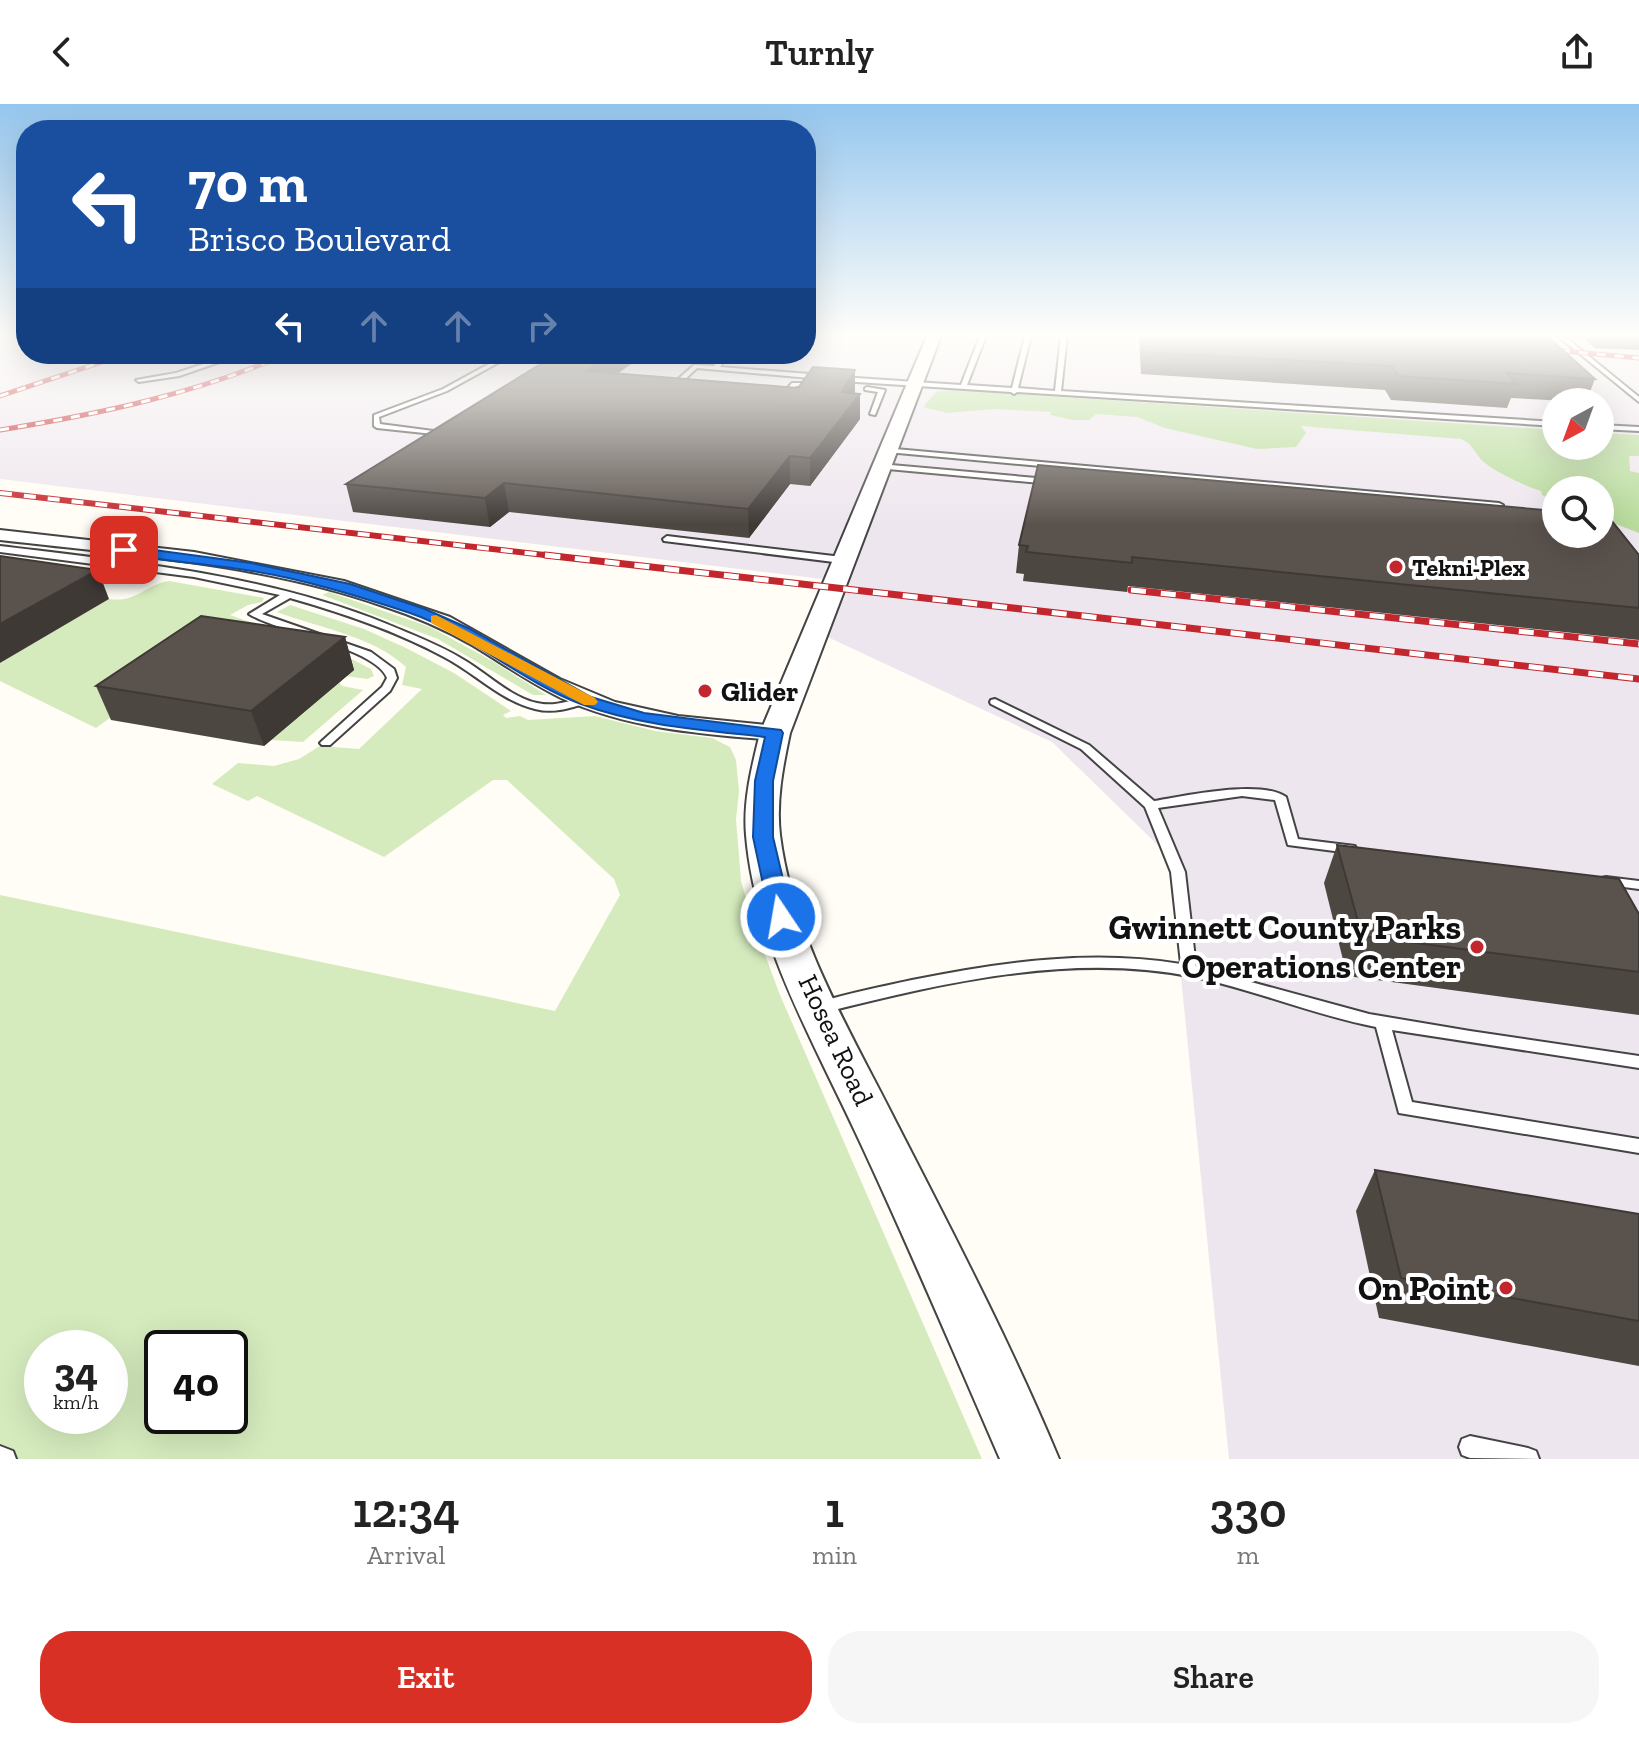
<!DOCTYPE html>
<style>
body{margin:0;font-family:"Zilla Slab",serif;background:#f6f6f6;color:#222;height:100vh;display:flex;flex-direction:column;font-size:30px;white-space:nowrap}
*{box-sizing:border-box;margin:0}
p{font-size:26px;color:#767676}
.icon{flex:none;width:44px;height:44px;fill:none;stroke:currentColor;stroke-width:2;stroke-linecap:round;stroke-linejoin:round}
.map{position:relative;height:1355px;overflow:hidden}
.side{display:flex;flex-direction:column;background:#fff;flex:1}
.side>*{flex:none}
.hud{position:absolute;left:16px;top:16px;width:800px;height:244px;border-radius:32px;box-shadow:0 8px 32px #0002;background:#1a4fa0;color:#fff;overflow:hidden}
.needle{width:52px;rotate:221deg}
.tools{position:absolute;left:1542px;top:284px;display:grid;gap:16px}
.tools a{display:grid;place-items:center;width:72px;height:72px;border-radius:50%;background:#fff;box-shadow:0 8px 32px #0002;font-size:40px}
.speed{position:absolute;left:24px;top:1226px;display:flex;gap:16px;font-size:40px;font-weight:700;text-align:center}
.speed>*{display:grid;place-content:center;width:104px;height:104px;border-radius:50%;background:#fff;box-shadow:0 8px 32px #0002;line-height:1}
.speed small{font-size:20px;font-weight:400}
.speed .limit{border:4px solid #111;border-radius:12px;background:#fff;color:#111}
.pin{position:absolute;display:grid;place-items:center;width:68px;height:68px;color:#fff;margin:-34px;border-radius:16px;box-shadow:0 4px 12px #0006}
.me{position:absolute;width:88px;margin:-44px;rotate:348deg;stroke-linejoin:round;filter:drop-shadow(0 0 6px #0008)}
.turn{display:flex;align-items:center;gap:28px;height:168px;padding:0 40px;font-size:36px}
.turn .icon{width:104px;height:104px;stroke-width:2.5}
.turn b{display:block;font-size:56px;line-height:68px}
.lanes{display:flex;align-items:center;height:76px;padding:0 40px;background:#0003;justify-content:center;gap:40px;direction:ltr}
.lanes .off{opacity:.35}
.eta{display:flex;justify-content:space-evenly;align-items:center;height:136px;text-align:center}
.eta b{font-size:48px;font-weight:600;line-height:56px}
.primary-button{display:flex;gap:16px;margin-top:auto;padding:16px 40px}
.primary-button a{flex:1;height:92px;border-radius:32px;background:#d93025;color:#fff;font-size:32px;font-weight:600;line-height:92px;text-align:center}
.primary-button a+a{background:#f6f6f6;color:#222}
header{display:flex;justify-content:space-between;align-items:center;height:104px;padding:0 40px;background:#fff;font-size:36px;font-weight:600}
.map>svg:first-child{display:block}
.industrial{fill:#eee6ef;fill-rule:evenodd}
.green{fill:#d5ebbd;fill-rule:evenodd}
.forest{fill:#b9dc9c}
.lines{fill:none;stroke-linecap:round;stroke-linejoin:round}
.service-casing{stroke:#444;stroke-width:4}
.minor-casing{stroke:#444;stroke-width:4}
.tertiary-casing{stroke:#444;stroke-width:4}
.service{fill:#fff;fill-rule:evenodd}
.minor{fill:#fff;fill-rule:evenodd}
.tertiary{fill:#fff;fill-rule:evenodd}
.rail-far2-casing{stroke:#c4262e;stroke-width:5}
.rail-far1-casing{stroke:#c4262e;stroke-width:6}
.rail-casing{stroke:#c4262e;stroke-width:7}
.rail-far2{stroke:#fff;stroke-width:3;stroke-dasharray:9;stroke-linecap:butt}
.rail-far1{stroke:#fff;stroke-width:4;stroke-dasharray:12;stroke-linecap:butt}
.rail{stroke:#fff;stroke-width:5;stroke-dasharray:15;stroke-linecap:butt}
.wall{fill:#4d4742}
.shaded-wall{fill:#3f3936}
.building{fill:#5a524d;stroke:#3f3936;stroke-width:2}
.route{fill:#1a73e8;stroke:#114b97;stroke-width:2}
.slow{fill:#f59e0b}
.poi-dot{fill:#c4262e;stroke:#fff;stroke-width:3}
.labels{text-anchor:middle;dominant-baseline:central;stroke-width:8;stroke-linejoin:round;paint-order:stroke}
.far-poi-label{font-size:24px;font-weight:bold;fill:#111;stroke:#fff;text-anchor:start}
.poi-label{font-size:28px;font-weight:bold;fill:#111;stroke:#fff;text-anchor:start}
.street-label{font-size:28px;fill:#111;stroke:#fff}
.near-poi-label{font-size:34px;font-weight:bold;fill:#111;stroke:#fff;text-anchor:end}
</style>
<header><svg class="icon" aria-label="back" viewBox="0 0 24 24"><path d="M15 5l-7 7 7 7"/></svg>Turnly<svg class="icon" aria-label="share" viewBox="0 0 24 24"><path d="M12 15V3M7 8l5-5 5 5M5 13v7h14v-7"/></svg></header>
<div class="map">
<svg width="1639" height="1355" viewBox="0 0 1639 1355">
<rect width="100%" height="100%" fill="#fffdf5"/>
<path class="industrial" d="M0,232H26V250H806V232H1639V1355H1229L1169,752L1052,638L819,529L839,477L0,375ZM1556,298H1600V342H1556ZM1556,386H1600V430H1556Z"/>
<g class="green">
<path d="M169,477L264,494L262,498L248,501L230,511L342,550L371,565L374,572L367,575L346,572L132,598L96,624L0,577V559L109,495C137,499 144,481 169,477Z"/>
<polygon points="329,488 430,523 494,558 546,591 533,591 438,535 322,491"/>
<path d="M290,501L364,525L406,544L454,569L511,607L503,611L506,614L520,612L528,616L595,612L655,627L712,634L730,643L736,656L739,687L736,715L741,777L752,816L780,891L982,1355H0V791L555,907L620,791L614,775L507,676H493L384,753L257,692L248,697L212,680L238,659L274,662L299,655L320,642L359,645L422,585L402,581L406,563C373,532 319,524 277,508ZM42,1244H110V1312H42ZM162,1244H230V1312H162Z"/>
<polygon points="339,578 342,582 363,586 303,638 271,636"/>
</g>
<path class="forest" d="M956,286L1556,326V342H1600V329L1639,331V352H1629L1630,367L1639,369V429L1600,414V386H1556V398L1542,391L1541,387C1527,383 1486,364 1479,353C1472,344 1472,340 1461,335L1301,322L1306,329L1296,343L1257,345L1165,324L1137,313L1096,310L1089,316H1073L1050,311L1051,308L995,305L947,309L923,303L937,287Z"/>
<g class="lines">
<defs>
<g id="service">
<polygon points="980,232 986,232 967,281 1012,284 1025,232 1031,232 1018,284 1055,287 1061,232 1067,232 1061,287 1556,318 1556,322 1017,288 1014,290 1011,288 841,277 838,275 841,273 961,281"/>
<polygon points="1558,232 1564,232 1639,293 1639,298"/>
<polygon points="234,250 243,250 179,272 139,278 136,276 176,269"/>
<polygon points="507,250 514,250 447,287 379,313 380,320 441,328 443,329 443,331 377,324 374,322 374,311 443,285"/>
<polygon points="708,250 728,251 720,263 822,271 825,273 822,275 697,264 683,277 691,278 691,280 676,279 676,277 694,261 714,262 722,253"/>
<polygon points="792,279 817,279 820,281 817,283 796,282 783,295 779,295 779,293"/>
<polygon points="867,283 885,286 875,311 870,310 878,288 865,286 865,284"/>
<polygon points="1600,321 1639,323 1639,327 1600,325"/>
<polygon points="884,344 1499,399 1503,401 1499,403 1059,363 1055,378 1051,380 877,364 877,360 880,360 1048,375 1052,363 887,348 884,348"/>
<polygon points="667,432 842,453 846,456 842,459 664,437 663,435"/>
<path d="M0,442C131,458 264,470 387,520C413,531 440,541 464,556C488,570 510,593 537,599C554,603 569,597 585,593L590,596L589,598C571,604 554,610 535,605C501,597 475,569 444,553C396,527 343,509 290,494L262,510L371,548L394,565L397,574L390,587L330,641H322L320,639L322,637L382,583L387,574C376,544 277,528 249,510L280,491L194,473L0,448Z"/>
<path d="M995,595L1089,641L1154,697C1185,692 1260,675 1286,693L1298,735L1355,742L1356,745L1355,748L1350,749L1288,741L1275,696L1242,692L1158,704L1185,768L1196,863L1369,910L1470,927L1639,952V964L1392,926L1412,998L1639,1035V1049L1399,1009L1376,923C1314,911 1256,886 1194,873C1071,848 941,879 822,909L817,907L814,903L817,899C848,889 880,883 912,876C1000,858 1092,845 1181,860L1171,768L1145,703L1081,645L991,600L990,598L991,596Z"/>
<polygon points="1606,773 1639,777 1639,785 1601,780 1599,777 1601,774"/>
<polygon points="1470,1332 1528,1344 1536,1347 1539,1355 1470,1354 1462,1351 1459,1343 1462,1335"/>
<polygon points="0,1342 13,1347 16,1355 0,1355"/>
</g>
<path id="minor" d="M0,426L194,448L344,477L450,513L560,575L615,598L678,612L775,622L784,624L787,629L784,634L775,636C702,630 628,625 561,594C530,579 502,559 472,541C444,525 414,512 383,502C260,459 128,451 0,436Z"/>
<path id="tertiary" d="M927,232H941L790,629C783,662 776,697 780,731C793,835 852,930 898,1022C954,1131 1012,1242 1059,1355H1000C954,1249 909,1143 860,1038C815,940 755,840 746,731C743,697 752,662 760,629Z"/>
</defs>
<use href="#service" class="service-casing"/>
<use href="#minor" class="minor-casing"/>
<use href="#tertiary" class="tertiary-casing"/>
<use href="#service" class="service"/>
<use href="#minor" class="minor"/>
<use href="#tertiary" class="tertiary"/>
<defs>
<g id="rail-far2">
<polyline points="1543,245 1639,254"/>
<polyline points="0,292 126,250"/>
<path d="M0,326C99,310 195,290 287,250"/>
</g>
<polyline id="rail-far1" points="0,389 562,453"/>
<g id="rail">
<polyline points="545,451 1639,575"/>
<polyline points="1131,486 1639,540"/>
</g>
</defs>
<use href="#rail-far2" class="rail-far2-casing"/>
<use href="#rail-far1" class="rail-far1-casing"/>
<use href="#rail" class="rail-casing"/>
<use href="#rail-far2" class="rail-far2"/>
<use href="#rail-far1" class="rail-far1"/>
<use href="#rail" class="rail"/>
</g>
<g class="wall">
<polygon points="1139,232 1547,232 1595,275 1586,298 1511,294 1507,304 1391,296 1385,286 1141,270"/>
<polygon points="1580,232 1639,232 1639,246 1595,244"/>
<polygon points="557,250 638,250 638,255 618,269 860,290 860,315 810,382 790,380 749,434 509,408 490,423 353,408 346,380"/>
<polygon points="1019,441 1639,451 1639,536 1128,482 1127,488 1023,477 1024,470 1016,469"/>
<polygon points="345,533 354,566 264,642 111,616 96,582"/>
<polygon points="1337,741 1639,810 1639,911 1347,872 1324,779"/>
<polygon points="1375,1066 1639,1110 1639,1262 1379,1214 1356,1107"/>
</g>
<g class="shaded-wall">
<polygon points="611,250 638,250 638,255 589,290 586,267"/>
<polygon points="855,266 855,289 842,288"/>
<polygon points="860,290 860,315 810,382 810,354"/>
<polygon points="790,352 790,380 749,434 748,405"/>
<polygon points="504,379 509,408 490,423 485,394"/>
<polygon points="98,466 109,495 0,559 0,520"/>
<polygon points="345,533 354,566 264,642 251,607"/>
</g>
<g class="building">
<polygon points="1144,232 1547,232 1595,275 1507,269 1516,280 1398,272 1392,262 1144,248"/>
<polygon points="557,250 611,250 586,267 798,284 813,263 855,266 842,288 860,290 810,354 790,352 748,405 504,379 485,394 346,380"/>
<polygon points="1038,361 1556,407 1556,430 1600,430 1600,410 1607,411 1639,451 1639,504 1132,453 1132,459 1026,448 1028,442 1019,441"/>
<polygon points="0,452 98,466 0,520"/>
<polygon points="201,512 345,533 251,607 96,582"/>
<polygon points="1337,741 1619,775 1639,810 1639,868 1362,832"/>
<polygon points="1375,1066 1639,1110 1639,1217 1401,1174"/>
</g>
<linearGradient id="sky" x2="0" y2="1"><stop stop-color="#95c6ee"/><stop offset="0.55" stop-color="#fffefa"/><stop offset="1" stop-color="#fffefa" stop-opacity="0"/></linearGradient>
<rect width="1639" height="421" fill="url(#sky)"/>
<path class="route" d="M124,442L251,459L350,480L425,505L468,524L591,593L644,609L781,626L783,629L773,677V733L792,813L788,818H774L770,813L753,733L755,677L765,633C703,626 640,622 581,600C520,577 471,530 410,509C358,492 306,476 252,467C208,459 163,458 120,449L118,446Z"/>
<polygon class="slow" points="436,511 595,594 598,598 595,601 584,601 431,519 431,512"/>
<g class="poi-dot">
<circle cx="1396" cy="463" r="8"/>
<circle cx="705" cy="587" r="8"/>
<circle cx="1477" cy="843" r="8"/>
<circle cx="1506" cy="1184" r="8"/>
</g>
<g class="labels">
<g class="far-poi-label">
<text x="1412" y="463">Tekni-Plex</text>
</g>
<g class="poi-label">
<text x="721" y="587">Glider</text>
</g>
<g class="street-label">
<text transform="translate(836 936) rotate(65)">Hosea Road</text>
</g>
<g class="near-poi-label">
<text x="1461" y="823">Gwinnett County Parks<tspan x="1461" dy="39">Operations Center</tspan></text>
<text x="1490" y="1184">On Point</text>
</g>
</g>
</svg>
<div class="tools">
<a><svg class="needle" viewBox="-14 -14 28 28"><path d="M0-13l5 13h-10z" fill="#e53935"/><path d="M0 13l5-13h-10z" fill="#767676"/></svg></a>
<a><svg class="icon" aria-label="search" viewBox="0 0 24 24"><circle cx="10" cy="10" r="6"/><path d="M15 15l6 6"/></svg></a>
</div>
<div class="speed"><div>34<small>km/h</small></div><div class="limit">40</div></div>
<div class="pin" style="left:124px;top:446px;background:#d93025"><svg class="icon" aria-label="arrive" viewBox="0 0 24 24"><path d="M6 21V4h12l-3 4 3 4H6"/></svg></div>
<svg class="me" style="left:781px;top:813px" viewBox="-20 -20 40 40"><circle r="17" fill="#1a73e8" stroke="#fff" stroke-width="3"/><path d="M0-11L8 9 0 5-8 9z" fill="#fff"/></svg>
<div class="hud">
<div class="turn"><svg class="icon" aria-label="left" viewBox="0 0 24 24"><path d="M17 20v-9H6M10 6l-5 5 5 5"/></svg><div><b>70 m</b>Brisco Boulevard</div></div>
<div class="lanes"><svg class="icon" aria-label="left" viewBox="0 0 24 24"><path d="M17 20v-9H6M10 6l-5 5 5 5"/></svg><svg class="icon off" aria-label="ahead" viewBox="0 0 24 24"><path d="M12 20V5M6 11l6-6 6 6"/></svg><svg class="icon off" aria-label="ahead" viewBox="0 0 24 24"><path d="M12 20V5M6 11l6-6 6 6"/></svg><svg class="icon off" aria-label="right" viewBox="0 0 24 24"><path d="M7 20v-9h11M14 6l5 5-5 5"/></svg></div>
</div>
</div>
<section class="side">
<div class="eta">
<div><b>12:34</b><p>Arrival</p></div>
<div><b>1</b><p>min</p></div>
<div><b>330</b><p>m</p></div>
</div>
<div class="primary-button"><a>Exit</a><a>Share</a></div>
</section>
